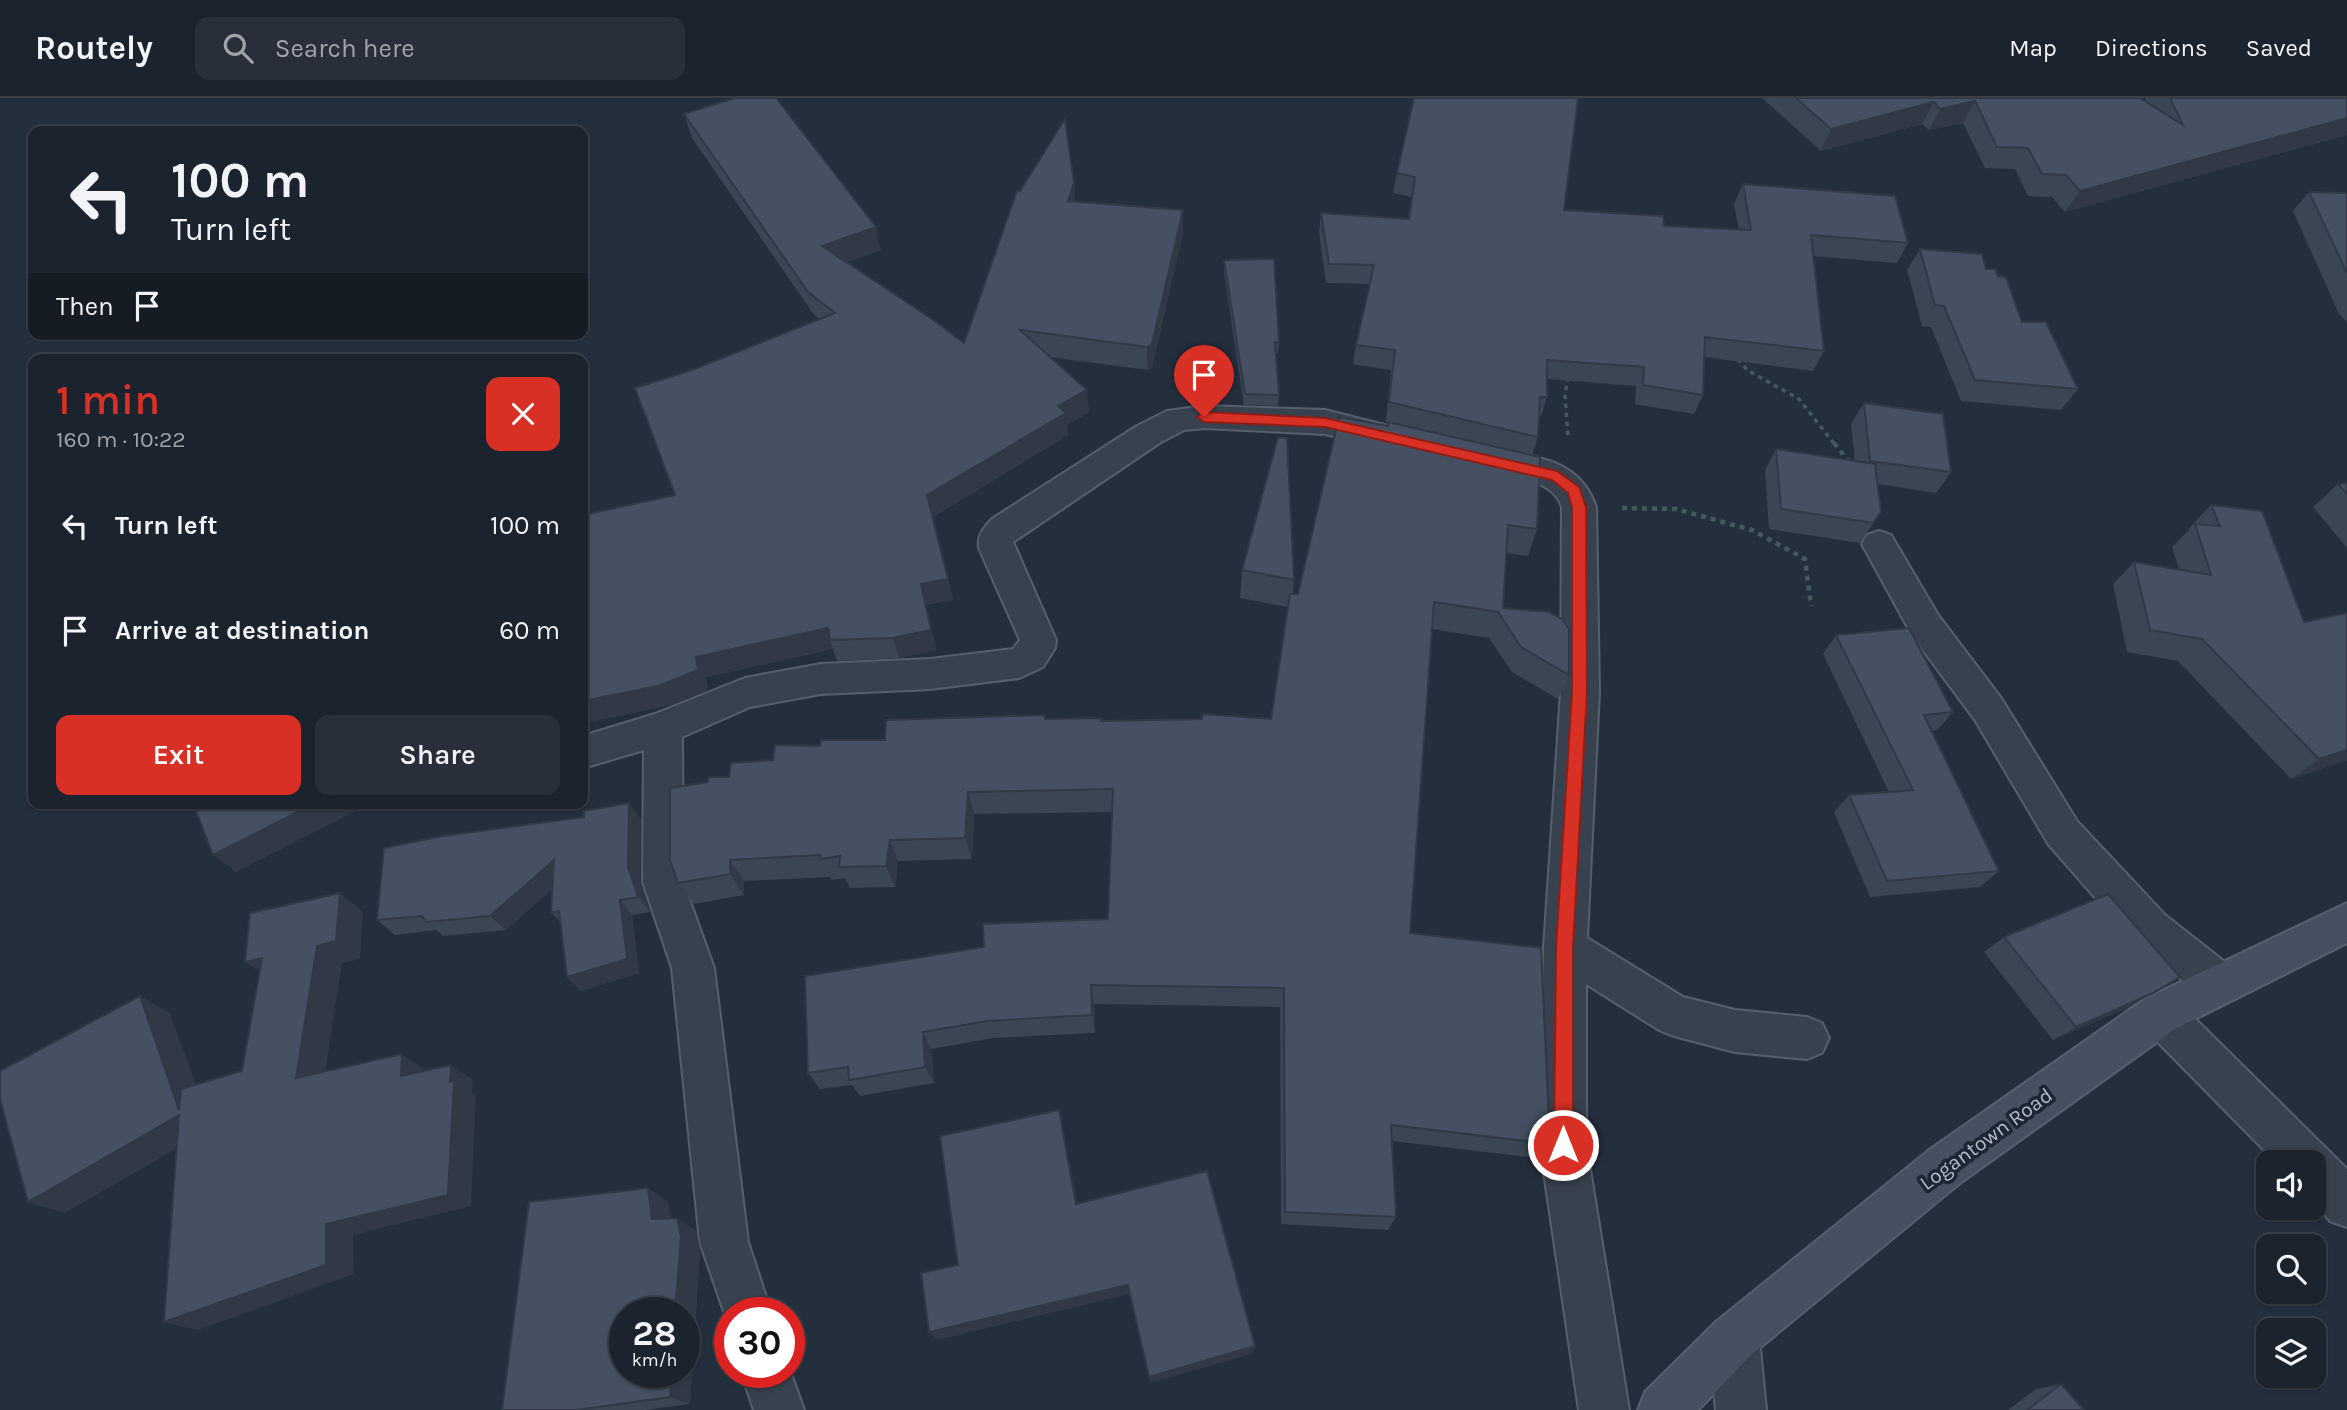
<!DOCTYPE html>
<meta charset="utf-8">
<style>
body{margin:0;font-family:Karla,sans-serif;background:#282f3a;color:#f1f3f6;height:100vh;display:flex;flex-direction:column;font-size:26px;white-space:nowrap}
*{box-sizing:border-box;margin:0}
p{font-size:23px;color:#a0a4aa}
.icon{flex:none;width:38px;height:38px;fill:none;stroke:currentColor;stroke-width:2;stroke-linecap:round;stroke-linejoin:round}
.map{position:relative;flex:1;overflow:hidden}
.panel{position:absolute;left:28px;top:256px;width:560px;height:455px;display:flex;flex-direction:column;background:#1b232e;border-radius:14px;box-shadow:0 2px 5px #0004,0 0 0 2px #39404a}
.panel>*{flex:none}
.guide{position:absolute;left:28px;top:28px;width:560px;height:214px;border-radius:14px;box-shadow:0 2px 5px #0004,0 0 0 2px #39404a;background:#1b232e;color:#f1f3f6;overflow:hidden}
.fabs{position:absolute;left:2256px;top:1052px;display:grid;gap:14px}
.fabs a{display:grid;place-items:center;width:70px;height:70px;border-radius:14px;background:#1b232e;box-shadow:0 2px 5px #0004,0 0 0 2px #39404a;font-size:35px}
.speed{position:absolute;left:609px;top:1199px;display:flex;gap:14px;font-size:35px;font-weight:700;text-align:center}
.speed>*{display:grid;place-content:center;width:91px;height:91px;border-radius:50%;background:#1b232e;box-shadow:0 2px 5px #0004,0 0 0 2px #39404a;line-height:1}
.speed small{font-size:18px;font-weight:400}
.speed .limit{border:10px solid #d22;background:#fff;color:#111}
.pin{position:absolute;display:grid;place-items:center;width:60px;height:60px;color:#fff;margin:-72px -30px;border-radius:50% 50% 50% 0;rotate:-45deg;box-shadow:0 0 7px #0007}
.pin .icon{rotate:45deg}
.me{position:absolute;width:77px;margin:-38px;rotate:0deg;stroke-linejoin:round;filter:drop-shadow(0 0 5px #0008)}
.turn{display:flex;align-items:center;gap:24px;height:147px;padding:0 28px;font-size:32px}
.turn .icon{width:91px;height:91px;stroke-width:2.5}
.turn b{display:block;font-size:49px;line-height:60px}
.then{display:flex;align-items:center;height:66px;padding:0 28px;background:#0003;gap:14px;font-size:26px}
.round{display:grid;place-items:center;flex:none;width:74px;height:74px;border-radius:14px;background:#282f3a}
.overview{display:flex;align-items:center;justify-content:space-between;height:119px;padding:0 28px}
h1{font-size:42px;font-weight:600;line-height:52px;color:#d93025}
.primary-button{display:flex;gap:14px;margin-top:auto;padding:14px 28px}
.primary-button a{flex:1;height:80px;border-radius:14px;background:#d93025;color:#fff;font-size:28px;font-weight:600;line-height:80px;text-align:center}
.primary-button a+a{background:#282f3a;color:#f1f3f6}
ul{padding:0;list-style:none}
li{display:flex;align-items:center;gap:21px;height:105px;padding:0 28px}
li div{flex:1}
li b{display:block;font-size:26px}
li em{font-style:normal}
header{display:flex;align-items:center;gap:42px;box-sizing:border-box;height:98px;padding:0 35px;background:#1b232e;border-bottom:2px solid #39404a}
header strong{font-size:33px}
nav{display:flex;gap:38px;margin-inline-start:auto;font-size:24px}
.search{width:490px;height:63px;background:#282f3a;display:flex;align-items:center;gap:18px;box-sizing:border-box;padding:0 24px;border-radius:14px;color:#a0a4aa;font-size:26px}
.map>svg:first-child{display:block}
.lines{fill:none;stroke-linecap:round;stroke-linejoin:round}
.street-casing{stroke:#565f6c;stroke-width:4}
.secondary-casing{stroke:#565f6c;stroke-width:4}
.path-far1{stroke:#44595c;stroke-width:3.5;stroke-dasharray:4.5 4.5;stroke-linecap:butt}
.path{stroke:#44595c;stroke-width:4.5;stroke-dasharray:5 5;stroke-linecap:butt}
.street{fill:#38414e;fill-rule:evenodd}
.secondary{fill:#465061;fill-rule:evenodd}
.wall{fill:#3b4654}
.shaded-wall{fill:#303945}
.building{fill:#455162;stroke:#303945;stroke-width:2}
.route{fill:#d93025;stroke:#8d1f18;stroke-width:2}
.labels{text-anchor:middle;dominant-baseline:central;stroke-width:7;stroke-linejoin:round;paint-order:stroke}
.street-label{font-size:21px;fill:#b4bcc9;stroke:#1d2633}
</style>
<header>
<strong>Routely</strong>
<div class="search"><svg class="icon" aria-label="search" viewBox="0 0 24 24"><circle cx="10" cy="10" r="6"/><path d="M15 15l6 6"/></svg>Search here</div>
<nav><a>Map</a><a>Directions</a><a>Saved</a></nav>
</header>
<div class="map">
<svg width="2347" height="1312" viewBox="0 0 2347 1312">
<rect width="100%" height="100%" fill="#242f3e"/>
<g class="lines">
<defs>
<g id="street">
<path d="M1204,308L1325,312L1400,331L1404,339L1400,347L1388,351L1325,336L1204,330L1184,332L1161,344L1013,444L1056,542L1055,550L1043,569L1019,580L930,591L821,596L750,609L682,639L683,784L714,870L748,1144L771,1214H730V1231L700,1144L672,870L643,784L644,652L583,670V638L655,616L745,580L821,566L930,561L1013,551L1020,542L979,450C977,437 984,430 992,421L1137,328L1167,313Z"/>
<path d="M1488,350C1533,359 1579,359 1596,409L1599,594L1587,840L1683,899L1735,912L1807,919L1822,925L1829,940L1822,955L1807,961L1735,954L1674,938L1659,932L1586,886V1047L1629,1312H1579L1540,1047L1544,850L1561,594L1562,409C1551,377 1504,379 1476,370L1471,362L1476,354Z"/>
<polygon points="1879,433 1891,437 1938,517 2001,600 2077,723 2165,817 2235,872 2241,886 2235,900 2220,906 2205,900 2135,845 2049,747 1975,622 1912,537 1862,446 1867,437"/>
<polygon points="2160,895 2175,901 2347,1071 2347,1129 2330,1123 2314,1103 2314,1064 2276,1064 2145,931 2138,916 2145,901"/>
<polygon points="1734,1215 1751,1223 1759,1240 1766,1312 1716,1312 1709,1240 1717,1223"/>
<polygon points="789,1270 804,1312 754,1312 741,1274 789,1274"/>
</g>
<polygon id="secondary" points="2347,805 2347,845 2175,931 1960,1085 1751,1257 1698,1312 1638,1312 1645,1294 1717,1223 1928,1053 2145,901"/>
</defs>
<use href="#street" class="street-casing"/>
<use href="#secondary" class="secondary-casing"/>
<g class="path-far1">
<polyline points="1738,261 1747,272 1799,301 1835,347"/>
<polyline points="1568,279 1565,297 1568,340"/>
</g>
<g class="path">
<polyline points="1834,345 1850,365"/>
<polyline points="1622,410 1676,411 1752,432 1805,461 1811,508"/>
</g>
<use href="#street" class="street"/>
<use href="#secondary" class="secondary"/>
</g>
<g class="wall">
<polygon points="1762,0 2140,0 2147,5 2145,0 2347,0 2347,37 2065,114 2052,99 2028,98 2015,71 1985,70 1963,25 1929,32 1922,26 1821,53"/>
<polygon points="684,16 881,152 847,164 964,245 1020,93 1074,85 1075,103 1183,135 1152,269 1148,272 1049,259 1089,314 1067,327 1068,337 933,419 953,502 926,507 936,552 899,560 837,563 833,551 706,579 708,592 670,607 584,625 585,631 583,632 583,417 675,397 692,272 820,221 814,217 692,40"/>
<polygon points="1397,75 1564,112 1664,128 1739,132 1734,106 1743,86 1908,145 1897,165 1813,158 1824,253 1813,273 1704,259 1703,297 1694,316 1635,306 1636,288 1547,281 1547,299 1541,318 1539,318 1538,339 1532,358 1537,431 1528,458 1507,455 1503,510 1569,577 1558,601 1512,574 1489,540 1432,531 1410,835 1550,1046 1537,1060 1392,1043 1396,1119 1388,1132 1281,1126 1280,909 1094,906 1095,935 993,940 931,951 934,985 860,998 852,987 820,991 808,975 984,849 1108,821 1112,714 974,716 972,761 898,763 895,789 850,790 845,780 831,782 830,779 744,783 744,797 694,806 678,785 708,684 729,679 773,662 820,648 885,642 1045,621 1101,623 1271,621 1288,509 1240,500 1242,472 1294,482 1293,496 1298,496 1496,349 1386,324 1391,272 1353,266 1356,247 1370,186 1326,185 1319,134 1321,115 1408,121 1411,99 1393,95"/>
<polygon points="2309,94 2347,95 2347,224 2339,216 2293,113"/>
<polygon points="1920,151 1986,171 1998,178 2022,224 2078,291 2061,312 1961,303 1931,229 1922,228 1907,172"/>
<polygon points="1224,162 1279,244 1278,255 1276,255 1279,297 1278,308 1244,307 1224,174"/>
<polygon points="1864,305 1951,374 1936,395 1878,386 1881,414 1860,445 1769,431 1765,372 1776,351 1855,362 1851,326"/>
<polygon points="2347,385 2347,450 2313,409 2338,386"/>
<polygon points="2211,407 2304,524 2347,515 2347,662 2291,681 2178,563 2127,554 2113,486 2134,464 2179,471 2172,449 2189,432 2189,430"/>
<polygon points="1836,537 1953,614 1937,632 1932,633 1999,773 1980,789 1870,799 1834,714 1849,697 1889,694 1823,556"/>
<polygon points="641,721 640,784 650,814 632,817 639,875 581,893 560,823 551,814 552,791 506,832 443,838 436,832 395,837 377,822"/>
<polygon points="2004,839 2129,909 2053,942 1984,854"/>
<polygon points="648,1090 668,1104 670,1121 677,1120 696,1133 700,1151 690,1306 645,1312 502,1312"/>
<polygon points="2061,1286 2084,1312 2008,1312 2036,1291"/>
</g>
<g class="shaded-wall">
<polygon points="1975,3 1963,25 1929,32 1940,11"/>
<polygon points="1934,4 1922,26 1821,53 1831,31"/>
<polygon points="2347,20 2347,37 2065,114 2080,93"/>
<polygon points="1074,85 1076,108 1068,103"/>
<polygon points="1183,112 1183,135 1152,269 1148,272 1147,249"/>
<polygon points="876,129 881,152 828,171 822,148"/>
<polygon points="1087,292 1089,314 1067,327 1068,337 932,419 927,397 1058,308"/>
<polygon points="948,481 953,502 926,507 936,552 899,560 893,540 921,486"/>
<polygon points="828,530 830,542 833,551 706,579 708,592 670,607 584,625 585,631 583,632 583,603 696,559"/>
<polygon points="2347,652 2347,662 2291,681 2319,661"/>
<polygon points="968,694 974,716 972,761 965,740"/>
<polygon points="315,705 357,705 360,711 236,774 213,757"/>
<polygon points="629,705 641,721 640,784 650,814 638,799 628,769"/>
<polygon points="890,742 898,763 895,789 886,768"/>
<polygon points="554,762 567,778 506,832 490,818"/>
<polygon points="730,762 744,783 744,797 730,776"/>
<polygon points="340,795 363,814 360,861 342,865 322,994 296,980 317,848"/>
<polygon points="620,802 632,817 639,875 581,893 567,879"/>
<polygon points="262,860 271,881 245,864"/>
<polygon points="1091,887 1094,906 1095,935 1092,917"/>
<polygon points="2153,895 2129,909 2053,942 2076,929"/>
<polygon points="140,898 170,915 210,1026 179,1012"/>
<polygon points="923,934 931,951 934,985 925,969"/>
<polygon points="402,956 425,972 424,993 401,978"/>
<polygon points="451,967 473,982 472,995 476,998 471,1108 353,1137 354,1176 198,1232 164,1224 326,1126 450,984"/>
<polygon points="1059,1012 1062,1026 1080,1118 1076,1106"/>
<polygon points="179,1017 210,1031 65,1115 28,1104"/>
<polygon points="648,1090 668,1104 672,1134 652,1121"/>
<polygon points="677,1120 696,1133 700,1151 690,1306 670,1299 671,1274 684,1274 684,1214 675,1214"/>
<polygon points="1128,1187 1130,1196 937,1242 929,1234"/>
<polygon points="1255,1248 1252,1256 1150,1285 1149,1279"/>
</g>
<g class="building">
<polygon points="735,0 776,0 876,129 822,148 932,221 964,245 1017,93 1020,93 1065,21 1074,85 1068,103 1183,112 1152,246 1147,249 1020,232 1087,292 1058,308 1066,315 927,397 948,481 921,486 931,532 893,540 830,542 828,530 696,559 698,572 658,588 583,603 583,417 675,397 635,290 692,272 835,215 808,194 684,16"/>
<polygon points="1414,0 1574,0 1578,1 1564,112 1663,118 1664,128 1751,132 1743,86 1895,98 1908,145 1811,137 1824,253 1705,239 1703,297 1643,287 1644,269 1547,262 1547,299 1540,299 1538,339 1389,304 1395,252 1356,247 1374,167 1329,166 1321,115 1409,121 1415,79 1397,75"/>
<polygon points="1796,0 2140,0 2183,27 2170,0 2347,0 2347,20 2080,93 2066,77 2042,76 2028,50 1997,49 1975,3 1940,11 1934,4 1831,31"/>
<polygon points="2309,94 2347,95 2347,175"/>
<polygon points="1920,151 1982,156 1986,171 1995,171 1998,178 2006,179 2022,224 2046,224 2078,291 1975,282 1944,208 1935,207"/>
<polygon points="1274,161 1279,244 1275,244 1279,297 1245,296 1224,162"/>
<polygon points="1864,305 1943,316 1951,374 1870,363"/>
<polygon points="1339,319 1388,328 1388,324 1540,359 1537,431 1508,427 1503,510 1549,514 1562,521 1569,531 1569,577 1521,549 1498,514 1434,504 1410,835 1541,850 1550,1046 1391,1027 1396,1119 1285,1114 1284,890 1091,887 1092,917 987,923 923,934 925,969 849,982 848,969 808,975 805,878 984,849 983,826 1108,821 1113,691 968,694 965,740 890,742 886,768 839,769 840,758 821,761 820,757 730,762 730,776 678,785 670,762 670,690 708,684 709,679 729,679 731,665 773,662 775,647 820,648 821,642 885,642 886,622 1045,617 1045,621 1101,620 1101,623 1202,621 1203,616 1271,621 1290,496 1298,496"/>
<polygon points="1278,339 1287,340 1294,482 1242,472"/>
<polygon points="1776,351 1875,366 1881,414 1873,425 1781,411"/>
<polygon points="2347,385 2347,396 2338,386"/>
<polygon points="2211,407 2262,413 2304,524 2347,515 2347,652 2319,661 2202,541 2150,532 2134,464 2211,477 2195,426 2220,428"/>
<polygon points="1909,530 1953,614 1924,617 1999,773 1887,783 1849,697 1913,692 1836,537"/>
<polygon points="193,705 315,705 213,757"/>
<polygon points="629,705 628,769 638,799 620,802 627,861 567,879 559,813 551,814 554,762 490,818 427,824 422,818 377,822 384,750 443,738 584,719 584,713"/>
<polygon points="340,795 336,843 317,848 296,980 402,956 401,978 451,967 450,984 454,983 448,1097 326,1126 326,1167 164,1224 179,1017 28,1104 0,1001 0,973 140,898 179,1012 181,991 242,973 262,860 245,864 250,815"/>
<polygon points="2108,796 2180,879 2153,895 2076,929 2004,839"/>
<polygon points="1059,1012 1076,1106 1207,1073 1255,1248 1149,1279 1128,1187 929,1234 921,1175 958,1167 940,1038"/>
<polygon points="648,1090 652,1121 677,1120 681,1139 675,1214 625,1214 625,1274 671,1274 670,1299 576,1312 502,1312 529,1104"/>
<polygon points="2061,1286 2084,1312 2027,1312"/>
</g>
<polygon class="route" points="1204,314 1325,320 1557,373 1579,389 1586,409 1587,594 1573,850 1573,1047 1570,1054 1563,1056 1556,1054 1554,1047 1556,850 1572,594 1572,409 1568,395 1552,382 1325,329 1204,324 1197,319"/>
<g class="labels">
<g class="street-label">
<text transform="translate(1986 1041) rotate(-36)">Logantown Road</text>
</g>
</g>
</svg>
<div class="fabs">
<a><svg class="icon" aria-label="sound" viewBox="0 0 24 24"><path d="M4 9h4l5-4v14l-5-4H4zM17 9q2 3 0 6"/></svg></a>
<a><svg class="icon" aria-label="search" viewBox="0 0 24 24"><circle cx="10" cy="10" r="6"/><path d="M15 15l6 6"/></svg></a>
<a><svg class="icon" aria-label="layers" viewBox="0 0 24 24"><path d="M12 4l9 5-9 5-9-5zM3 14l9 5 9-5"/></svg></a>
</div>
<div class="speed"><div>28<small>km/h</small></div><div class="limit">30</div></div>
<div class="pin" style="left:1204px;top:319px;background:#d93025"><svg class="icon" aria-label="arrive" viewBox="0 0 24 24"><path d="M6 21V4h12l-3 4 3 4H6"/></svg></div>
<svg class="me" style="left:1563px;top:1047px" viewBox="-20 -20 40 40"><circle r="17" fill="#d93025" stroke="#fff" stroke-width="3"/><path d="M0-11L8 9 0 5-8 9z" fill="#fff"/></svg>
<div class="guide">
<div class="turn"><svg class="icon" aria-label="left" viewBox="0 0 24 24"><path d="M17 20v-9H6M10 6l-5 5 5 5"/></svg><div><b>100 m</b>Turn left</div></div>
<div class="then">Then<svg class="icon" aria-label="arrive" viewBox="0 0 24 24"><path d="M6 21V4h12l-3 4 3 4H6"/></svg></div>
</div>
<section class="panel">
<div class="overview"><div><h1>1 min</h1><p>160 m · 10:22</p></div><a class="round" style="background:#d93025;color:#fff"><svg class="icon" aria-label="close" viewBox="0 0 24 24"><path d="M6 6l12 12M18 6L6 18"/></svg></a></div>
<ul>
<li><svg class="icon" aria-label="left" viewBox="0 0 24 24"><path d="M17 20v-9H6M10 6l-5 5 5 5"/></svg><div><b>Turn left</b></div><em>100 m</em></li>
<li><svg class="icon" aria-label="arrive" viewBox="0 0 24 24"><path d="M6 21V4h12l-3 4 3 4H6"/></svg><div><b>Arrive at destination</b></div><em>60 m</em></li>
</ul>
<div class="primary-button"><a>Exit</a><a>Share</a></div>
</section>
</div>
